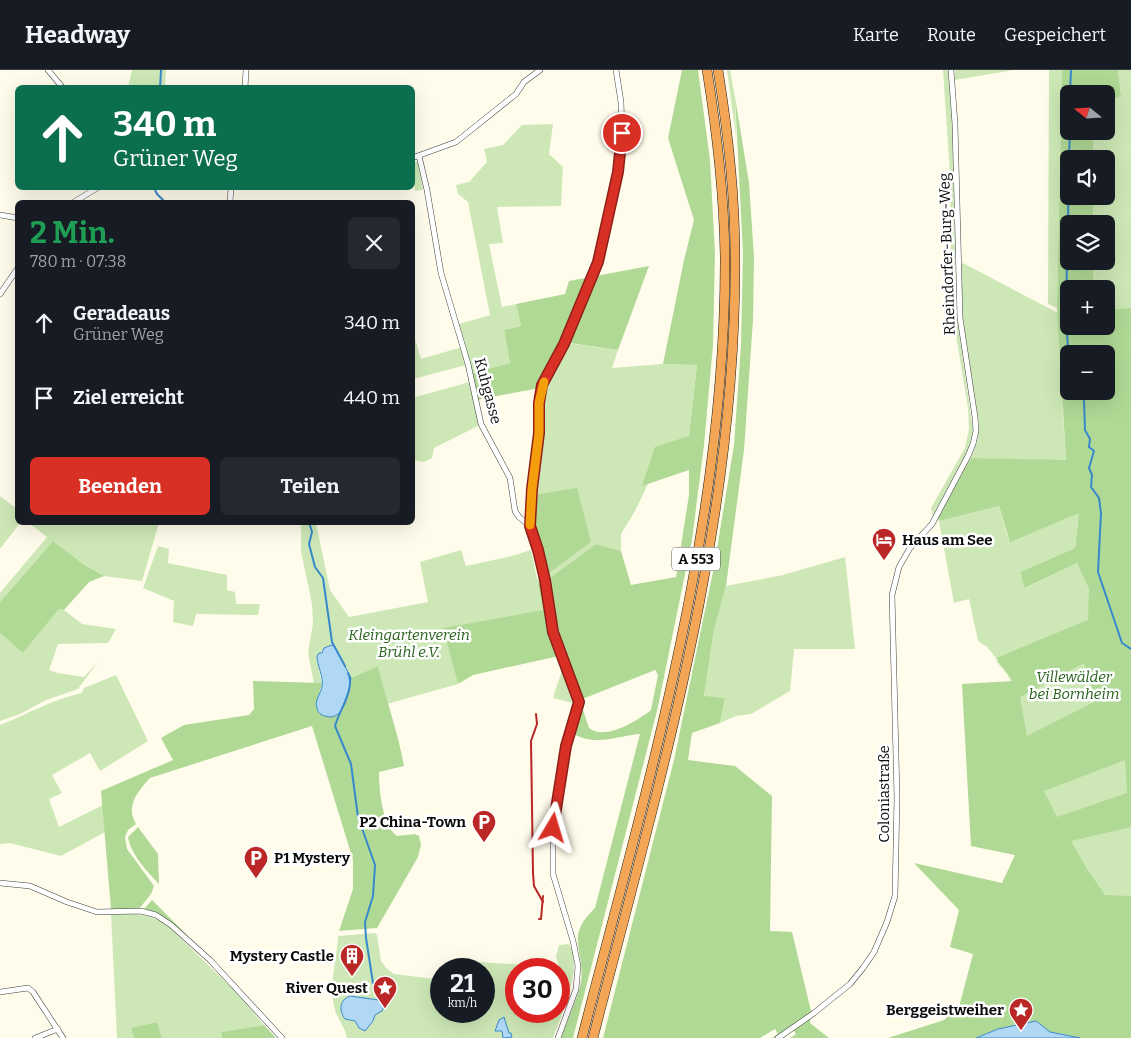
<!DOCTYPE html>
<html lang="de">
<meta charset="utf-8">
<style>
body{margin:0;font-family:Bitter,serif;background:#242831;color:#f1f3f6;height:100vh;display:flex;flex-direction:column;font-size:19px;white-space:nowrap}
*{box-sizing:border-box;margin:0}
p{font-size:16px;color:#9ea1a6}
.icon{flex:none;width:28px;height:28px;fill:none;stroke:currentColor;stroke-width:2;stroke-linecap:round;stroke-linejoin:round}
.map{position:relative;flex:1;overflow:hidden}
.panel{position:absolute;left:15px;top:130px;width:400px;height:325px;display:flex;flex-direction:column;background:#171b24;border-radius:8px;box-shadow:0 5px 20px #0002}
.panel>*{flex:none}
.banner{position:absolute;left:15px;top:15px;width:400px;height:105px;border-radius:8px;box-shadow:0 5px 20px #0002;background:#0b6e4f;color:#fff;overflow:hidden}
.needle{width:32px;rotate:288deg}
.controls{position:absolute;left:1060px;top:15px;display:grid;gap:10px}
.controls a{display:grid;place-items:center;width:55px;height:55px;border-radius:8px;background:#171b24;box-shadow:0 5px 20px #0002;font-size:25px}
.speed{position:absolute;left:430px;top:888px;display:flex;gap:10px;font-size:25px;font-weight:700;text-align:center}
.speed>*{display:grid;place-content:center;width:65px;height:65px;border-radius:50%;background:#171b24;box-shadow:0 5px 20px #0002;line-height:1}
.speed small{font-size:12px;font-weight:400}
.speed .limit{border:8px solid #d22;background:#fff;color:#111}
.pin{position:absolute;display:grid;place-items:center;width:42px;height:42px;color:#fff;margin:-21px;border:2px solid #fff;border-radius:50%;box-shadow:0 1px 5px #0007}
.me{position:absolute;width:55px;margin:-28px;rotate:7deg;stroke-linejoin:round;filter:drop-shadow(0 0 4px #0008)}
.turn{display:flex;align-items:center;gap:18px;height:105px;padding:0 15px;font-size:22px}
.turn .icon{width:65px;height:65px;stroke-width:2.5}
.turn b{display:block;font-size:35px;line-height:42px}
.round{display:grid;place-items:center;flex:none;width:52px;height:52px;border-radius:8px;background:#242831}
.summary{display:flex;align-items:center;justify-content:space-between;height:85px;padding:0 15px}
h1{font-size:30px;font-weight:700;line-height:38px;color:#1e9e55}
.primary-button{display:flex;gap:10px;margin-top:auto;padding:10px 15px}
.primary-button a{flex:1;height:58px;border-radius:8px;background:#d93025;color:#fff;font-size:20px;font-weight:700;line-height:58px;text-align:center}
.primary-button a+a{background:#242831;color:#f1f3f6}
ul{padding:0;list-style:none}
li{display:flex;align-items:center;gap:15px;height:75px;padding:0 15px}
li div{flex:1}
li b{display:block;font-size:19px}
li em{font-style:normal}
header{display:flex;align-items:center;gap:30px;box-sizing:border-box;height:70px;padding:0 25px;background:#171b24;border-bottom:1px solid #363941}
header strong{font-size:24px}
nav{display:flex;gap:28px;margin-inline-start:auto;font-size:18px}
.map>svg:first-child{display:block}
.green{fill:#cde8b6;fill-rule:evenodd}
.forest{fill:#b0d995;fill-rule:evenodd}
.water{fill:#b0d8f5;stroke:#3889cb}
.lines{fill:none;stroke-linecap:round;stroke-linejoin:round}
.stream{stroke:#3889cb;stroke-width:2}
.street-casing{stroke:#3f3f3f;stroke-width:6}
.highway-casing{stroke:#1d1d1d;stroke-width:10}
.street{stroke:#fff;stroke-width:5}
.highway{stroke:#f3a655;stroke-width:9}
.rail{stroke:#ba2726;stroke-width:2}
.route-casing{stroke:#8d1f18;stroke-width:12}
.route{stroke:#d93025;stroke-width:9}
.slow{stroke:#f59e0b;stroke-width:9}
.labels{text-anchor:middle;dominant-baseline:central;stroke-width:5;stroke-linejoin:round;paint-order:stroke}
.shield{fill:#fff;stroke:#555;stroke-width:1}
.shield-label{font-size:14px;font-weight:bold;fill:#0c0c0c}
.street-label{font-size:15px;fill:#0c0c0c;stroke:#fff}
.poi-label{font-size:15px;font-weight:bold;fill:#0c0c0c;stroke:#fff;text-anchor:end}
.park-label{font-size:15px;font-style:italic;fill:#28621d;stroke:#fff}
</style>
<header>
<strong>Headway</strong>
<nav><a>Karte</a><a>Route</a><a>Gespeichert</a></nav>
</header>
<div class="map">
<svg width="1131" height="968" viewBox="0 0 1131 968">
<rect width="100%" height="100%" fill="#fffceb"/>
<g class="green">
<polygon points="132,0 166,0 165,17 128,17"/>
<polygon points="727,0 730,0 735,27 736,67"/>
<path d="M943,0H948L952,45L956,240L973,361C967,391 947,419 933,446L931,438L965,378L969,359L968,338L956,265L951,209L950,104Z"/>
<polygon points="955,0 1014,0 955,10"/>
<polygon points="1049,0 1062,0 1057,238 1048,234"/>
<path d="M1118,0H1131V902L1043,721L1046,720L1026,673L1017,623L1007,604L996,591L1021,578L996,588L987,577L978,571L969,529L954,533L939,451L999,436L1009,472L1001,434L939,447L966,392L1059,396L1070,390L1062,330L1066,391L971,388L978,369L979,353L963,249L961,195L963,193L1058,243L1059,256H1106L1117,239L1106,240V219H1094L1093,191H1106V154H1093V126H1106V89H1093V61H1106V34L1121,26ZM1069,284H1106V321H1069ZM1078,449L1095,542L1089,544V519L1077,493L1026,518L1020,502L1075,478Z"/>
<polygon points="553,54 549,84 563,97 561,136 497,137 503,173 489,174 502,237 516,234 521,256 504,260 510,293 473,303 470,294 413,309 412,259 421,289 466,276 459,254 490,245 468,132 458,124 456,115 469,112 487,92 484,79 503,75 522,55"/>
<polygon points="418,92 423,120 415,121 413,106 413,93"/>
<polygon points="567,273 618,280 612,298 663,294 697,295 689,366 642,415 648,414 635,441 621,464 621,481 596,474 547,510 533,425 541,331 544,315"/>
<polygon points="470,312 480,355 434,378 432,388 424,392 413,390 412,328"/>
<polygon points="0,426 17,439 18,452 20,453 0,479"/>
<polygon points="29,453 159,453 142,511 104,506 83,494 53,471 0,532 0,523 47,467"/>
<polygon points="301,453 316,453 330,520 349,547 428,532 420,492 461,480 466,496 512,486 531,480 537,509 541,509 542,513 538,514 544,540 444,558 458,614 387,634 378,596 351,608 336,579 332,575 324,578 317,590 322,613 314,613 308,583 313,553 312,534 301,481"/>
<polygon points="158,476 169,479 168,493 227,505 227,520 235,522 236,534 260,534 258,545 196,544 193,556 173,552 174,531 143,518"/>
<polygon points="845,487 855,579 794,579 790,621 751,644 736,646 720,653 725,628 704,627 714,560 726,516 783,505"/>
<polygon points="59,539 64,540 82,554 116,559 108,573 58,574 49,600 58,603 84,607 97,593 78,619 44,631 20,644 0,651 0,563 23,583"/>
<polygon points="563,597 577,634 553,628"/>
<path d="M116,605L148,671L100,701L90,683L52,705L62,723L49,729L59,757L103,735L105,762L61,786L10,773L0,774V655C28,644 53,629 82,623L84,618Z"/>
<path d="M111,844C134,844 148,842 168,856L238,924L264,955L221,962L222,968H162L157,952L132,958L134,968H117Z"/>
<path d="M375,863L377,865L381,891L387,899L394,904L435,909L441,913V941H484V899H478L479,892L559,897L556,886L559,875L569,874C584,897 561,945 553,968H347C345,956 336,948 334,936C329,912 337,890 338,866ZM516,899H559V941H516Z"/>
</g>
<g class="forest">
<path d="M682,0H698L710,90L715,183L713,275L704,375L692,470L657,641L573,968H561C567,951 575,934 580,917C588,882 562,869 595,838L640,664C616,666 595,677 572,663L580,640H583L589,658C605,671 637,651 651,640L658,605L655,600L580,630L556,562L547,510L596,474L621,481L631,515L676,507L689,425V400L642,416L655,377L689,366L697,295L663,294L684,190L694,150L668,68Z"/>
<path d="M1062,0H1118L1121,26L1106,34V24H1069V61H1093V89H1069V126H1093V154H1069V191H1093L1094,219H1069V256H1106V240L1131,238V757L1071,771L1087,799L1105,825L1131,826V968H1080L1050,962L1036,951L998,959L976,968H888L944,950L959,937L973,884L950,877L959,840L914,793L1002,813L1015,785L971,776L962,614L1013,611L996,588L1088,550L1089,519L1077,493L1025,518L1020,502L1075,478L1079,443L1010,472L999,436L939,451L938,446L971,388L1066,390L1057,238ZM1069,284H1106V321H1069ZM1084,593L1096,631L1027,666L1020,627ZM1125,690L1127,723L1057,747L1044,721Z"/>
<polygon points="735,27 749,113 754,187 753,250 744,380 726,516 714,560 704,626 725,628 720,653 692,663 688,690 735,696 772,726 770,861 792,862 811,941 810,953 829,968 790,968 796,964 793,960 781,968 772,968 778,964 775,959 760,968 603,968 674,690 714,497 734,375 741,275 743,183"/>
<polygon points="649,196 618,280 563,272 539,318 477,330 473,303 510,293 504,260 521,256 516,234 565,224 569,211"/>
<polygon points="577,418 591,472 546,505 532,455 533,425"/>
<polygon points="53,471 83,494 104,506 89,512 64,540 59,539 23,583 0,563 0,532"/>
<polygon points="542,513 544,514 559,586 473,605 458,614 443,558 543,540 538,514"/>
<path d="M378,596C386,630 398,662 404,696L379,702C379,719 382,755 397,766L415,764L419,766L421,775L418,787L377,858L339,861L353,819V790L312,656L150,708C138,721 125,736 136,754L128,760L125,767L127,779L154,816L151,824L139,839H111L101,721L173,690L161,668L184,655L249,645L254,639L253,611L322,613L316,636L318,641L349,618L351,608Z"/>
<path d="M138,757L158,784L159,814C147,801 131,785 128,767Z"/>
<path d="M152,830L188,866C175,855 161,845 144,839Z"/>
<polygon points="157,952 162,968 134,968 131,958"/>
<polygon points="264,955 276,968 222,968 221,962"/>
</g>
<g class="water">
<path d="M332,575L336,579L351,608C349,622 344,653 325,646C321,645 318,643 317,638C314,630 321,624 322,616C324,607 317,596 317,586L319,583H322L324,578Z"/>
<path d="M350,926L386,931L382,941L375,945L373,951L365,961L359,958L355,951L345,949C339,941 339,930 350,926Z"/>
<polygon points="504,947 509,963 511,963 512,967 503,968 502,961 495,961 499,950"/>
<polygon points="1036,951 1050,962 1080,968 976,968 998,959"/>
</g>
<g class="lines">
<g class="stream">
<polyline points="160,18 161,0"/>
<polyline points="1070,24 1071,0"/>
<polyline points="1069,89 1070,61"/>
<polyline points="154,118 157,124 165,132"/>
<polyline points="1066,240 1069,104"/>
<polyline points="1066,248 1069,293"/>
<polyline points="1077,321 1084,330 1085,360 1090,369 1089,377 1094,381 1089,398 1092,405 1091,417 1099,428 1101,443 1098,502 1122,573 1131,579"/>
<polyline points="309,452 312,462 309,474 315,497 323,508 332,572 345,596"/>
<path d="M348,603C356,617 339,641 335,656L351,694L358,747L375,795L373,826L365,852L366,868L373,913"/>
</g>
<defs>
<g id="street">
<polyline points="48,0 63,18"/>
<polyline points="245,18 246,0"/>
<polyline points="419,86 427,120 441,203 468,294 481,354 510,408 515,441 519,447 530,456"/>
<polyline points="412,88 456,72 516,24 524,12 540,0"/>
<polyline points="74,132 97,118"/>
<polyline points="230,132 231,118"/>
<polyline points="0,145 18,148"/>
<polyline points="0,224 18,198"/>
<polyline points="0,813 30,816 67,832 97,842 141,841 156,845 171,855 210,890 282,968"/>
<polyline points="0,922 28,918 33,922 63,968"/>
<polyline points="35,968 58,959"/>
<polyline points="558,968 576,919 578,896 573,871 553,804 553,758 566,676 579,632 553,562 545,510 538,480 530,456 532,419 539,363 539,333 542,315 564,274 598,192 618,102 622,63 621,32 616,0"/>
<polyline points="778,968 814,943 850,914 863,898 874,882 887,852 895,826 897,727 892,525 899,497 910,478 932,454 968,386 973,374 976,361 975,347 960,248 955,54 951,0"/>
</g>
<g id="highway">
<path d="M582,968C648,712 726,454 725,187C724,124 717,62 707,0"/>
<path d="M593,968C659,712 737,454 735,187C735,124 728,62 718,0"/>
</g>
</defs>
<use href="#street" class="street-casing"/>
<use href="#highway" class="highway-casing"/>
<use href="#street" class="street"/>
<use href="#highway" class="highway"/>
<g class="rail">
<polyline points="536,644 537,654 531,671 533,803 534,816 543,832"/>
<polyline points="539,849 541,849 543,826"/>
</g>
</g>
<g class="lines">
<defs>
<polyline id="route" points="553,758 566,676 579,632 553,562 545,510 538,480 530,456 532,419 539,363 539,333 542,315 564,274 598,192 618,102 622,63"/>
</defs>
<use href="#route" class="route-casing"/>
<use href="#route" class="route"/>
<polyline class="slow" points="530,455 532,419 539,363 539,333 544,312"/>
</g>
<defs>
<symbol id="hotel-pin" viewBox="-11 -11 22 30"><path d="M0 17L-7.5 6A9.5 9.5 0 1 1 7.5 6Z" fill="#ba2726" stroke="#fff"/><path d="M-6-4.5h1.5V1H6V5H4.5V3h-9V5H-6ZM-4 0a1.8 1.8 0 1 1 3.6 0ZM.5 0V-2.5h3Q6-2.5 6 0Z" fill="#fff"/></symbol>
<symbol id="parking-pin" viewBox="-11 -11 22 30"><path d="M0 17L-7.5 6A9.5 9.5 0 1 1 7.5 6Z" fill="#ba2726" stroke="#fff"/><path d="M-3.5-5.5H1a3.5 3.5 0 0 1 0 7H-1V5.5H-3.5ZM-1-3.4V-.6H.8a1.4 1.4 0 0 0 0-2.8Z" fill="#fff"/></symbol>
<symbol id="building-pin" viewBox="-11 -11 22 30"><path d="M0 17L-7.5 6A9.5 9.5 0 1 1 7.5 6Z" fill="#ba2726" stroke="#fff"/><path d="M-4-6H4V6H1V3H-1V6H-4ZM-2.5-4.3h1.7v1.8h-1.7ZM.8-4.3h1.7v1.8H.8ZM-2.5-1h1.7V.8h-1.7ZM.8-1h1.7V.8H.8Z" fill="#fff"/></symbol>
<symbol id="sight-pin" viewBox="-11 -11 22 30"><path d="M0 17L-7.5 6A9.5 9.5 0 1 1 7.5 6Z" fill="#ba2726" stroke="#fff"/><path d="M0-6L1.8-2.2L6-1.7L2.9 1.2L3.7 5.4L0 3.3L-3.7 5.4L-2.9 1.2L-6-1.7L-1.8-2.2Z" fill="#fff"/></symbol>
</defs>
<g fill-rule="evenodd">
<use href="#hotel-pin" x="870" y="456" width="28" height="38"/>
<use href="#parking-pin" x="470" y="738" width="28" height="38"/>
<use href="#parking-pin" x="242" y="774" width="28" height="38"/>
<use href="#building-pin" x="338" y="872" width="28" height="38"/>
<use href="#sight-pin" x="371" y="904" width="28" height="38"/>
<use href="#sight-pin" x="1007" y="926" width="28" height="38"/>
</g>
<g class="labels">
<rect class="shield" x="672" y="477.5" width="48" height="23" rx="4"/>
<g class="shield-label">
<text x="696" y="489">A 553</text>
</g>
<g class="street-label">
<text transform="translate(947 184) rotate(-92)">Rheindorfer-Burg-Weg</text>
<text transform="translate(488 321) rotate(75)">Kuhgasse</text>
<text transform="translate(884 724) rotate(-90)">Coloniastraße</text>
</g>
<g class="poi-label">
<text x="902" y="470" text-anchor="start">Haus am See</text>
<text x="466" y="752">P2 China-Town</text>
<text x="274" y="788" text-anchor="start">P1 Mystery</text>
<text x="334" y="886">Mystery Castle</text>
<text x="368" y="918">River Quest</text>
<text x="1004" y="940">Berggeistweiher</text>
</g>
<g class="park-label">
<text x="409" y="565">Kleingartenverein<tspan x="409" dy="17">Brühl e.V.</tspan></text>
<text x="1074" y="607">Villewälder<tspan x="1074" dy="17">bei Bornheim</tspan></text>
</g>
</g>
</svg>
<div class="controls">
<a><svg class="needle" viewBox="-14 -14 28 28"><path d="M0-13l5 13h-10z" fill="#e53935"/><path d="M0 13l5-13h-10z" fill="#9ea1a6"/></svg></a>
<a><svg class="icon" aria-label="sound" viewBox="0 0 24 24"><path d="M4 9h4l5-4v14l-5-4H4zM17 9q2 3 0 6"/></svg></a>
<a><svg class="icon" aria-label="layers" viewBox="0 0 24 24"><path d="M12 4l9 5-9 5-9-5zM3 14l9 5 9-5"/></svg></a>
<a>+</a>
<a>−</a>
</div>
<div class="speed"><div>21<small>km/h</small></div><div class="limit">30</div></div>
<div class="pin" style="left:622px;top:63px;background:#d93025"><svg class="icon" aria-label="arrive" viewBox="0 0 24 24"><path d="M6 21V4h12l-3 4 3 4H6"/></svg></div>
<svg class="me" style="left:553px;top:758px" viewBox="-20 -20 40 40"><path d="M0-17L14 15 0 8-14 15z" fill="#d93025" stroke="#fff" stroke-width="4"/></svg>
<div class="banner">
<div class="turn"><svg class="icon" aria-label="ahead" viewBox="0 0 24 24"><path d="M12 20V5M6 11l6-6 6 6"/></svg><div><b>340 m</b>Grüner Weg</div></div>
</div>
<section class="panel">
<div class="summary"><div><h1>2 Min.</h1><p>780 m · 07:38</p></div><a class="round"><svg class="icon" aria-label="close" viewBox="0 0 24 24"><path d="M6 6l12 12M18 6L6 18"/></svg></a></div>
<ul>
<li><svg class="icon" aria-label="ahead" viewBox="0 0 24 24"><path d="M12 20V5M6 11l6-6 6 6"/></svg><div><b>Geradeaus</b><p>Grüner Weg</p></div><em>340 m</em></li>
<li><svg class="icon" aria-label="arrive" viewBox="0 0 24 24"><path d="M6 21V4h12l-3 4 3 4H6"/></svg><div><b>Ziel erreicht</b></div><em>440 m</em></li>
</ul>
<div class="primary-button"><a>Beenden</a><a>Teilen</a></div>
</section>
</div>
